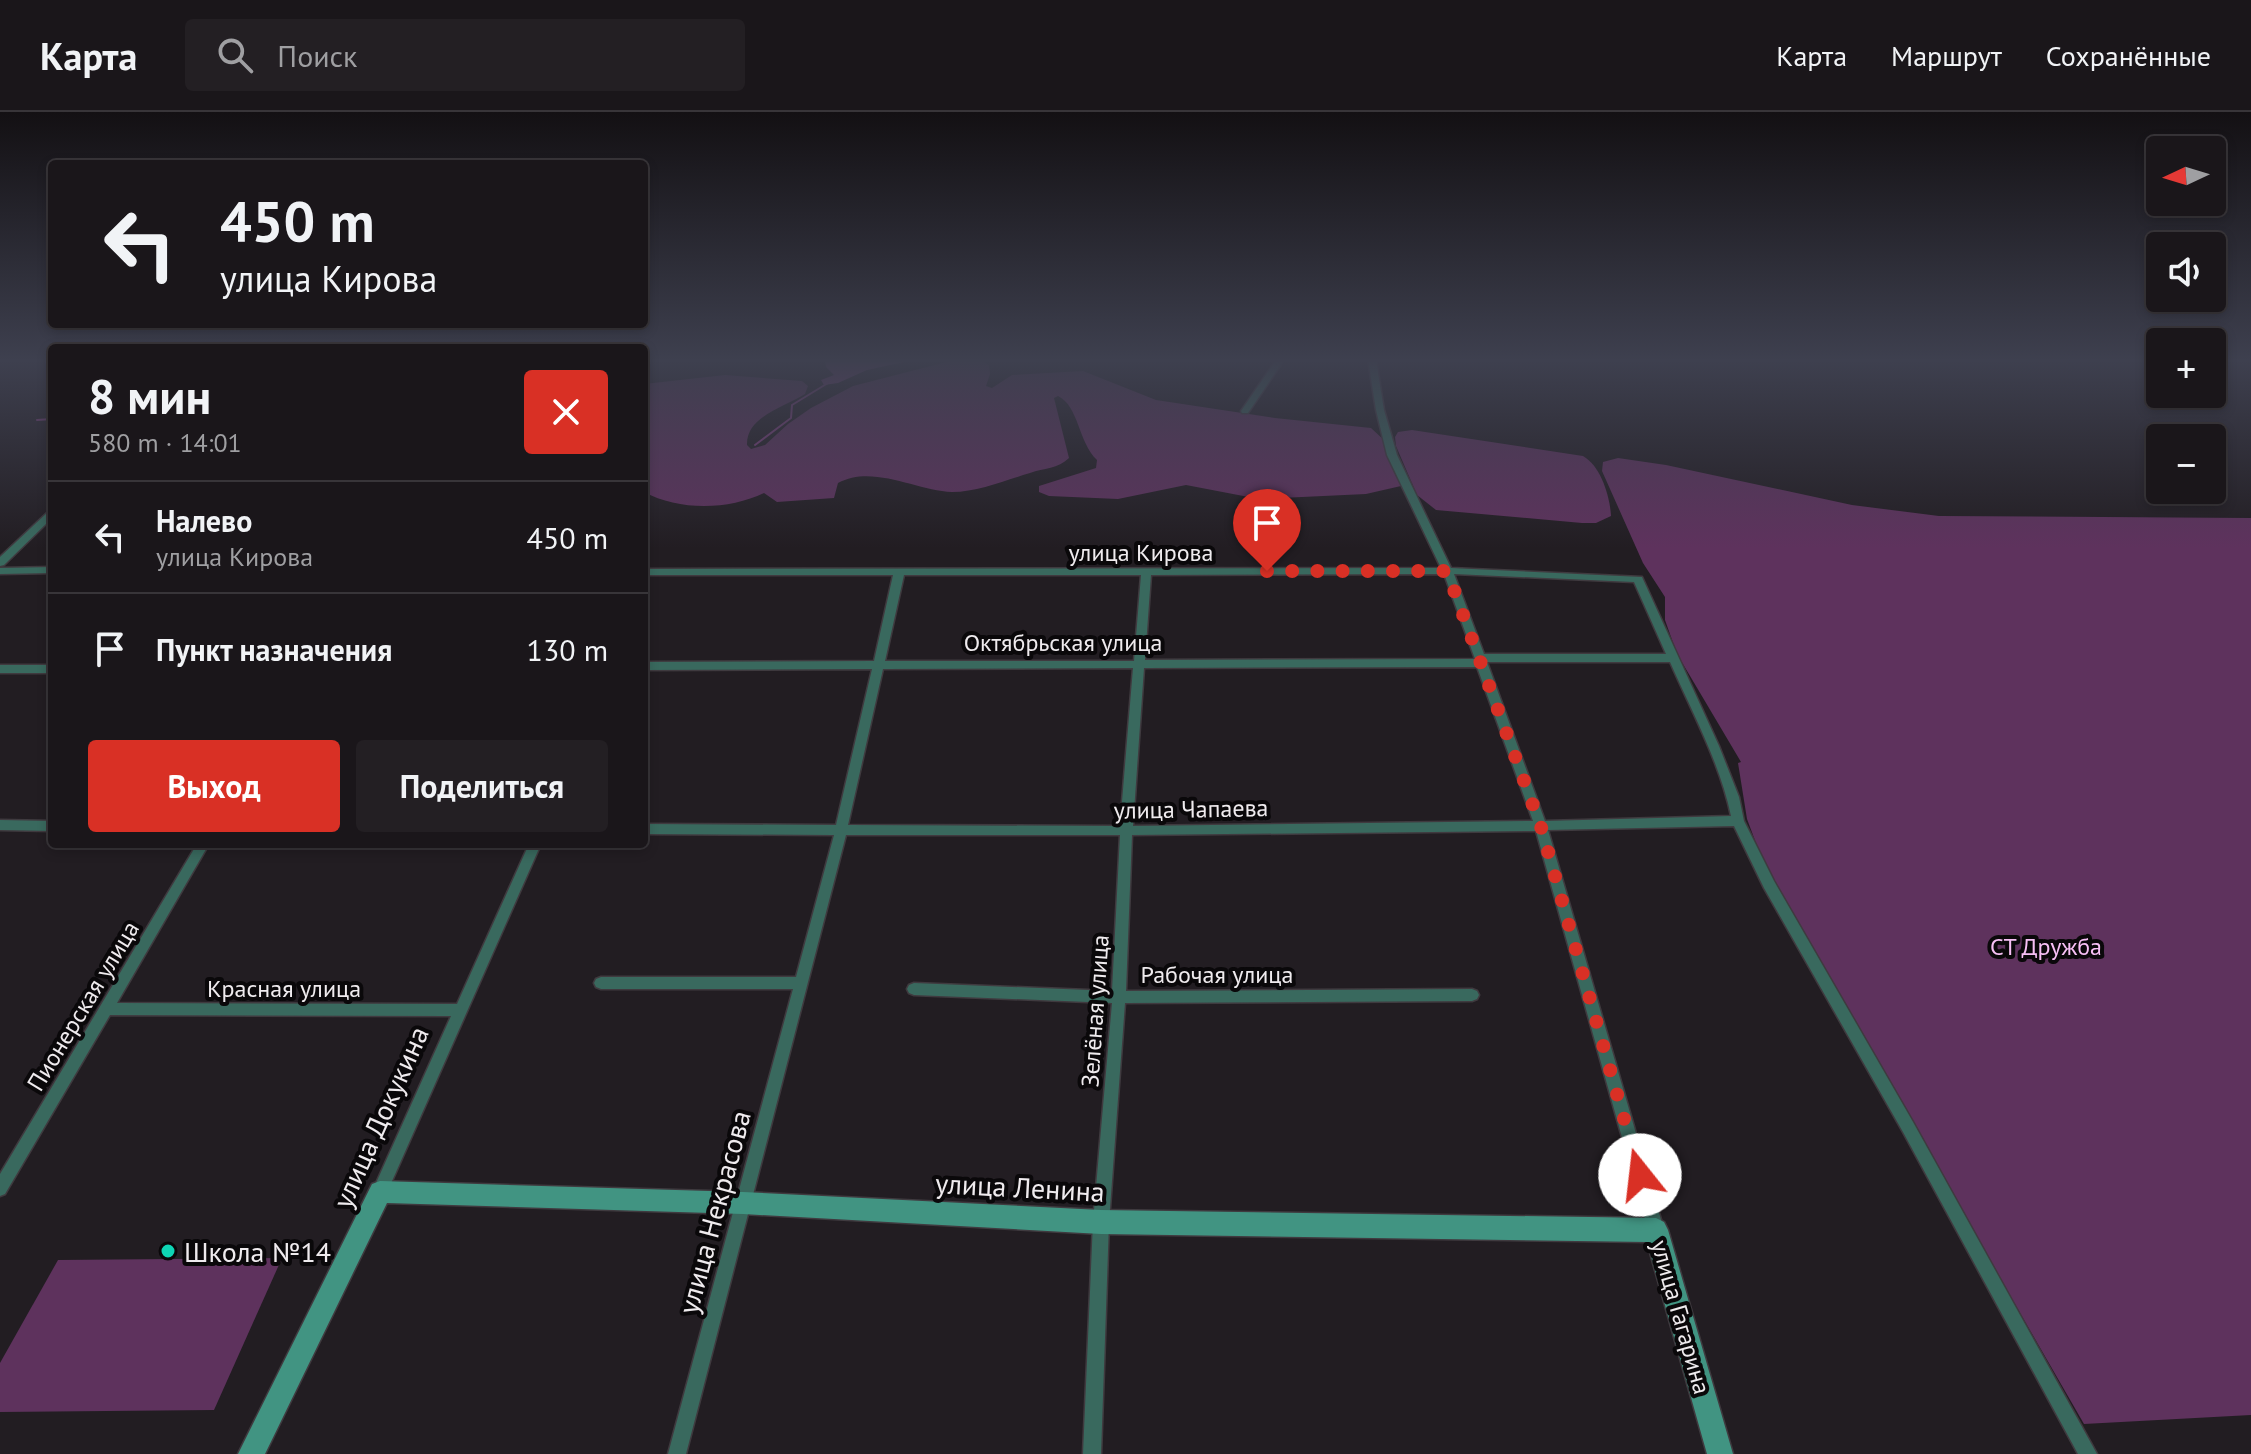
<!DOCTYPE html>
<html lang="ru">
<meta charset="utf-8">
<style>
body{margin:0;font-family:"PT Sans",sans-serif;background:#231f23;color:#f1f3f6;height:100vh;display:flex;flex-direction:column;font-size:30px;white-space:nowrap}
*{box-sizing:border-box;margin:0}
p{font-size:26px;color:#9f9fa2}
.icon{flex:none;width:44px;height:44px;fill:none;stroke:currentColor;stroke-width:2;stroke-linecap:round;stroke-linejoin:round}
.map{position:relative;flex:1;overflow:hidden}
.panel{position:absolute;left:48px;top:232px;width:600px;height:504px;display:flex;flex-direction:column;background:#1a161a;border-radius:8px;box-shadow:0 4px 12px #0003,0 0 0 2px #383539}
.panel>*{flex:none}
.guide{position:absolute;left:48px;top:48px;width:600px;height:168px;border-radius:8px;box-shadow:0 4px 12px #0003,0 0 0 2px #383539;background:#1a161a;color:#f1f3f6;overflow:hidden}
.needle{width:52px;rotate:266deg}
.controls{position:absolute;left:2146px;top:24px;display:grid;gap:16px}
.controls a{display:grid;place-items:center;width:80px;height:80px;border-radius:8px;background:#1a161a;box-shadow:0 4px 12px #0003,0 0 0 2px #383539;font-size:40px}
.pin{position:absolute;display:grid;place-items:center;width:68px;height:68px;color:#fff;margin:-82px -34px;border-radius:50% 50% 50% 0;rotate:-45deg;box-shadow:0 0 8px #0007}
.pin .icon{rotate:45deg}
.me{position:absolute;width:88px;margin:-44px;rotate:344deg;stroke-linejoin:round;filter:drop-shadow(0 0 6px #0008)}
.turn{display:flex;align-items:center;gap:28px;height:168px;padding:0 40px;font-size:36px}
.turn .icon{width:104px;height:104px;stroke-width:2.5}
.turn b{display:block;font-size:56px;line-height:68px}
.round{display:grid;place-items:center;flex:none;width:84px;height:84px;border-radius:8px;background:#231f23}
.headline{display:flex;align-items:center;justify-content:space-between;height:136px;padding:0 40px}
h1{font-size:48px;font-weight:700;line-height:60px}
.action{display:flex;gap:16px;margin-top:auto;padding:16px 40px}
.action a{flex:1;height:92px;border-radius:8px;background:#d93025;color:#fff;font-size:32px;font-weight:700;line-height:92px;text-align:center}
.action a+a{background:#231f23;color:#f1f3f6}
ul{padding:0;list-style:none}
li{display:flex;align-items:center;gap:24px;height:112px;padding:0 40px;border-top:2px solid #383539}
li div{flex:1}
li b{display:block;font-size:30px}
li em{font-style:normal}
header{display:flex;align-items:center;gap:48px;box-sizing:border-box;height:112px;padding:0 40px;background:#1a161a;border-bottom:2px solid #383539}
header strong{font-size:38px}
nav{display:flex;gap:44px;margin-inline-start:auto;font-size:28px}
.search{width:560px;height:72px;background:#231f23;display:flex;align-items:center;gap:20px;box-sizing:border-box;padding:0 28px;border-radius:8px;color:#9f9fa2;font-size:30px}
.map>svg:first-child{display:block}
.green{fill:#5e325d}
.water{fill:#803e7f}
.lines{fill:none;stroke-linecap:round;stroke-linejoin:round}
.stream{stroke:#803e7f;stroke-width:2}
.street-casing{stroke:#3f3a3f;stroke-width:3}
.secondary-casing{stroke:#3f3a3f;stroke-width:3}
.street{fill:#39695e;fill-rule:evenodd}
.secondary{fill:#419482;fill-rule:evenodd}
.route{stroke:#d93025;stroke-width:14;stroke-dasharray:0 25.2}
.poi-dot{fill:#0ed5b5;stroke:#0a080a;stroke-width:3}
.labels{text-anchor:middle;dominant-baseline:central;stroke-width:8;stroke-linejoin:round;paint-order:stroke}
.street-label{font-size:24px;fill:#efebee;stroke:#0a080a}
.park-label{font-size:24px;fill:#f7bff5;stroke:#0a080a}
.near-street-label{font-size:28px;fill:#efebee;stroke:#0a080a}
.near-poi-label{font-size:28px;fill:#efebee;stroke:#0a080a;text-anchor:start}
</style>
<header>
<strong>Карта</strong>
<div class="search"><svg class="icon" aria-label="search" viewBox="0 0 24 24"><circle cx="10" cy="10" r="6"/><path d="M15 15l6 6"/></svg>Поиск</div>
<nav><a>Карта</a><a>Маршрут</a><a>Сохранённые</a></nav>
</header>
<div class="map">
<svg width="2251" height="1342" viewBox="0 0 2251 1342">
<rect width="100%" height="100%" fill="#221d22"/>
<g class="green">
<path d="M954,248H980L989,253L990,262L986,274L992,276L1012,263L1083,259L1156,288L1275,306L1371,316L1385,329L1401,374L1366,382L1259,387L1186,373L1118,387L1049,384L1039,380V374L1096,356L1097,348C1078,330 1079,294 1058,284L1054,286L1069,346C1058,357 1044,356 1030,361C1006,368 978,380 952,380C917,379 873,352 838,371L834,386L777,390L764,381C729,398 679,399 644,380V272L725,263L802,269L808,274L805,282C785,295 746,304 747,333L751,337L765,333L788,312L811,296L853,274Z"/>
<path d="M1412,318L1583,344C1601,354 1610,385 1611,404L1596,411H1582L1436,398L1417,383L1396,334L1395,325L1398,320Z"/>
<polygon points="1618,346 1666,353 1852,393 1939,404 2251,406 2251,1303 2084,1312 1769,766 1747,707 1738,651 1741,650 1677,542 1665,508 1665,485 1643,451 1602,359 1603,350"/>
<polygon points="282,1146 214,1298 0,1300 0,1251 58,1148"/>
</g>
<polygon class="water" points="825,248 913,248 867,258 838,271 824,273 821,268 834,263 826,255"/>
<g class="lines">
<g class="stream">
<polyline points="37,308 52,307"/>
<polyline points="755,333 791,306 792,293 828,271"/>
</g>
<defs>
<g id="street">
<polygon points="1276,248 1284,248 1248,301 1242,301 1241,299"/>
<path d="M1368,248H1376L1384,298L1397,343L1451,456L1642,465L1719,634L1739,685L1744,709L1774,769L1913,1010L2097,1342H2078L1903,1020L1764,776L1734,714L1548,718L1664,1118L1662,1124L1656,1126L1650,1124L1648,1118L1536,719L1132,723L1126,879L1472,877L1477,879L1479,883L1477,887L1472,889L1125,891L1109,1110L1101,1342H1083L1093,1110L1112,891L914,883L909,881L907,877L909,873L914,871L1112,879L1120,723H846L686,1342H668L793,877H601L596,875L594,871L596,867L601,865H796L834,723L644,722V712L836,713L872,557L644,558V550L874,549L893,463H644V457L1441,456L1387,343L1376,298ZM1444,462L1475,547L1145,548L1151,463ZM1454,462L1634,470L1666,542H1484ZM904,463H1141L1134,549H885ZM1487,550H1670C1692,600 1720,651 1731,704L1545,709ZM1477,555L1533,709L1133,714L1144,556ZM1133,556L1120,714L848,713L883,557Z"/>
<polygon points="52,398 52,406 4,453 0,454 0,445 49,399"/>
<polygon points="52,455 52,461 0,462 0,456"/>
<rect x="0" y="553" width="52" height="8"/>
<polygon points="0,708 52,709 52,719 0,718"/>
<polygon points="197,732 209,732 117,891 457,892 529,732 541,732 385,1085 380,1087 375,1085 372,1080 451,904 110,903 5,1082 0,1084 0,1062"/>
</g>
<polygon id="secondary" points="380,1069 743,1080 1101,1098 1656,1106 1664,1110 1668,1118 1733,1342 1707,1342 1647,1130 1101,1122 743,1102 387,1091 265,1342 238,1342 372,1072"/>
</defs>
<use href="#street" class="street-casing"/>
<use href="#secondary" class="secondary-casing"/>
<use href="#street" class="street"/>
<use href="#secondary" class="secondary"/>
</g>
<linearGradient id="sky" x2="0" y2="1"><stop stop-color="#131013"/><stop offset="0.57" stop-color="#3e404f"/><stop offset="1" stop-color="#3e404f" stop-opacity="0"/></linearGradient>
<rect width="2251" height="436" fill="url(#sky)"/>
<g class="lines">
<polyline class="route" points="1267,459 1447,459 1541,715 1640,1063"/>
</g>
<circle class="poi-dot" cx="168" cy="1139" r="8"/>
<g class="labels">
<g class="street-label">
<text x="1141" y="440">улица Кирова</text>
<text x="1063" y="530">Октябрьская улица</text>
<text transform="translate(1191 697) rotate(-1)">улица Чапаева</text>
<text x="1217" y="862">Рабочая улица</text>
<text x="284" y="876">Красная улица</text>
<text transform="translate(83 894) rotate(-59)">Пионерская улица</text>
<text transform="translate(1095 899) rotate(-86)">Зелёная улица</text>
<text transform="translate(1681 1205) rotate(74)">улица Гагарина</text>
</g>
<g class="park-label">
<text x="2046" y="834">СТ Дружба</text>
</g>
<g class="near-street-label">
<text transform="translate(380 1005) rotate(-66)">улица Докукина</text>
<text transform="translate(1020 1075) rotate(3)">улица Ленина</text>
<text transform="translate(714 1100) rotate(-75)">улица Некрасова</text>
</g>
<g class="near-poi-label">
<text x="184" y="1139">Школа №14</text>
</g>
</g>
</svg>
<div class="controls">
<a><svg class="needle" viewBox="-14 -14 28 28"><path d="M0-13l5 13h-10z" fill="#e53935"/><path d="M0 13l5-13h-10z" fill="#9f9fa2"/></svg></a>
<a><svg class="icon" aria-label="sound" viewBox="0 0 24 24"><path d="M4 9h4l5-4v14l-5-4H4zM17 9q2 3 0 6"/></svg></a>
<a>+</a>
<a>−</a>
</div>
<div class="pin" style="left:1267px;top:459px;background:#d93025"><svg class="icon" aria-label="arrive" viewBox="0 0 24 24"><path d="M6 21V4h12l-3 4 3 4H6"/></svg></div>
<svg class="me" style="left:1640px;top:1063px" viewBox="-20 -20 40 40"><circle r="19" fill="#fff"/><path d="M0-13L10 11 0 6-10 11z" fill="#d93025"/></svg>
<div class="guide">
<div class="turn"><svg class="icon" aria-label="left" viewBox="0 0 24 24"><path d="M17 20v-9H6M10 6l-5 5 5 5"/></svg><div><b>450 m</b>улица Кирова</div></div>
</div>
<section class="panel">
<div class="headline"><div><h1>8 мин</h1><p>580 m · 14:01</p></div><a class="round" style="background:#d93025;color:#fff"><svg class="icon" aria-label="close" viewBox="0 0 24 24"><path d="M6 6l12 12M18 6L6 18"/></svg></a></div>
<ul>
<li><svg class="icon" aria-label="left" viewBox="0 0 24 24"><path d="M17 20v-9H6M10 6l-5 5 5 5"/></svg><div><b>Налево</b><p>улица Кирова</p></div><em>450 m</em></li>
<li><svg class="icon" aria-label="arrive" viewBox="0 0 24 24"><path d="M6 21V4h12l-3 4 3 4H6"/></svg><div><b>Пункт назначения</b></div><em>130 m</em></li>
</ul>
<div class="action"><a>Выход</a><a>Поделиться</a></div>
</section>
</div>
